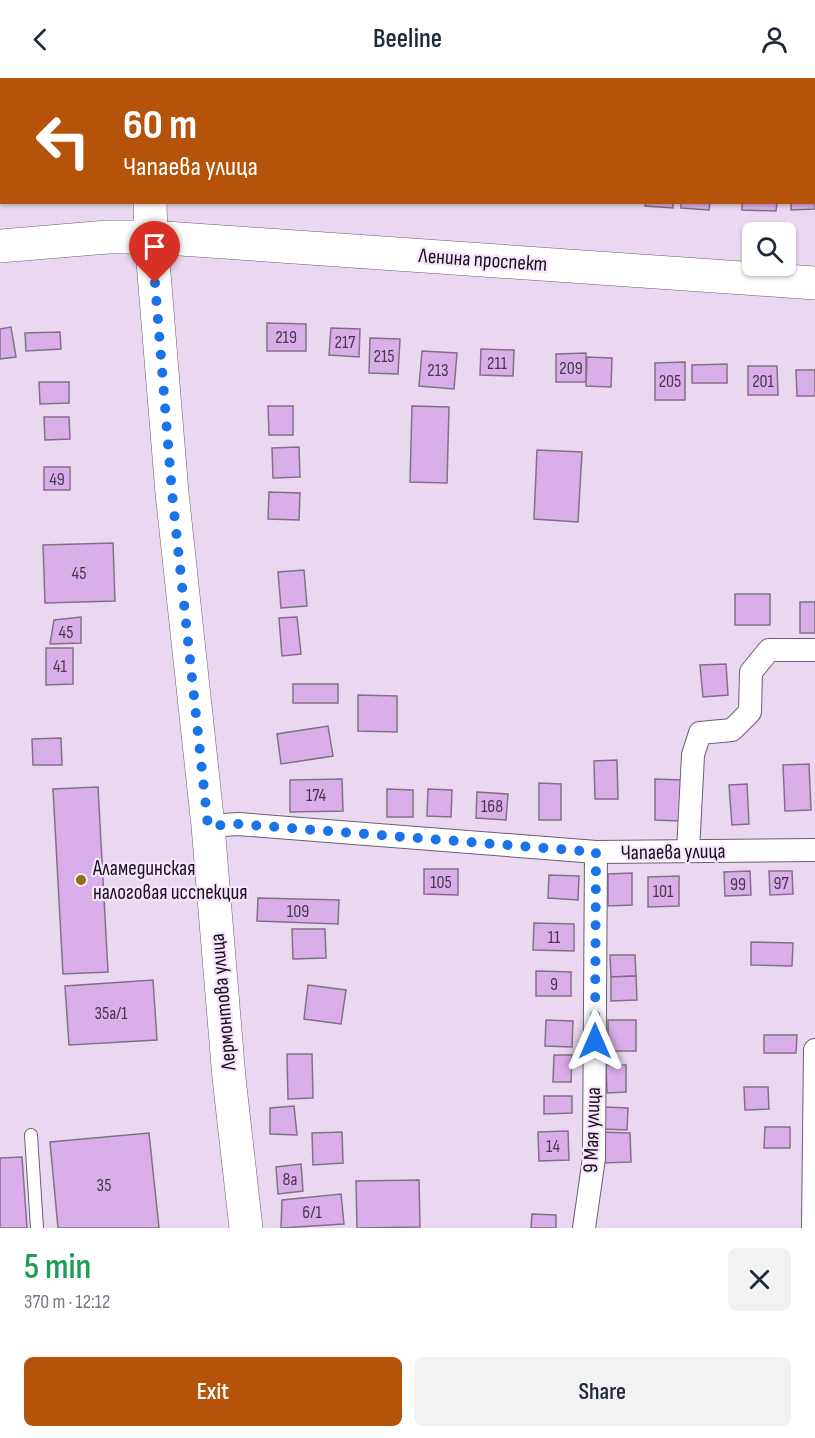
<!DOCTYPE html>
<meta charset="utf-8">
<style>
body{margin:0;font-family:"Sofia Sans Condensed",sans-serif;background:#f2f2f3;color:#1f2937;height:100vh;display:flex;flex-direction:column;font-size:22px;white-space:nowrap}
*{box-sizing:border-box;margin:0}
p{font-size:20px;color:#747a83}
.icon{flex:none;width:33px;height:33px;fill:none;stroke:currentColor;stroke-width:2;stroke-linecap:round;stroke-linejoin:round}
.map{position:relative;height:1150px;overflow:hidden}
.panel{display:flex;flex-direction:column;background:#fff;flex:1}
.panel>*{flex:none}
.guide{position:absolute;left:0px;top:0px;width:816px;height:126px;box-shadow:0 2px 4px #0004;background:#b45309;color:#fff;overflow:hidden}
.tools{position:absolute;left:742px;top:144px;display:grid;gap:12px}
.tools a{display:grid;place-items:center;width:54px;height:54px;border-radius:9px;background:#fff;box-shadow:0 2px 4px #0004;font-size:30px}
.pin{position:absolute;display:grid;place-items:center;width:51px;height:51px;color:#fff;margin:-62px -26px;border-radius:50% 50% 50% 0;rotate:-45deg;box-shadow:0 0 6px #0007}
.pin .icon{rotate:45deg}
.me{position:absolute;width:66px;margin:-33px;rotate:0deg;stroke-linejoin:round;filter:drop-shadow(0 0 4px #0008)}
.turn{display:flex;align-items:center;gap:21px;height:126px;padding:0 24px;font-size:27px}
.turn .icon{width:78px;height:78px;stroke-width:2.5}
.turn b{display:block;font-size:42px;line-height:51px}
.round{display:grid;place-items:center;flex:none;width:63px;height:63px;border-radius:9px;background:#f2f2f3}
.summary{display:flex;align-items:center;justify-content:space-between;height:102px;padding:0 24px}
h1{font-size:36px;font-weight:600;line-height:45px;color:#1e9e55}
.primary-button{display:flex;gap:12px;margin-top:auto;padding:12px 24px}
.primary-button a{flex:1;height:69px;border-radius:9px;background:#b45309;color:#fff;font-size:24px;font-weight:600;line-height:69px;text-align:center}
.primary-button a+a{background:#f2f2f3;color:#1f2937}
header{display:flex;justify-content:space-between;align-items:center;height:78px;padding:0 24px;background:#fff;font-size:27px;font-weight:600}
.map>svg:first-child{display:block}
.building{fill:#daaee9;stroke:#817186;stroke-width:1.5}
.lines{fill:none;stroke-linecap:round;stroke-linejoin:round}
.lane-casing{stroke:#6d5e73;stroke-width:14}
.street-casing{stroke:#6d5e73;stroke-width:24}
.secondary-casing{stroke:#6d5e73;stroke-width:34}
.lane{stroke:#fff;stroke-width:12}
.street{stroke:#fff;stroke-width:22}
.secondary{stroke:#fff;stroke-width:33}
.route{stroke:#1a73e8;stroke-width:10;stroke-dasharray:0 18}
.poi-dot{fill:#907116;stroke:#f6e5fc;stroke-width:2}
.labels{text-anchor:middle;dominant-baseline:central;stroke-width:4.5;stroke-linejoin:round;paint-order:stroke}
.number-label{font-size:18px;fill:#48384d}
.street-label{font-size:21px;fill:#171119;stroke:#f6e5fc}
.poi-label{font-size:21px;fill:#171119;stroke:#f6e5fc;text-anchor:start}
</style>
<header><svg class="icon" aria-label="back" viewBox="0 0 24 24"><path d="M15 5l-7 7 7 7"/></svg>Beeline<svg class="icon" aria-label="person" viewBox="0 0 24 24"><circle cx="12" cy="8" r="4"/><path d="M4 21q1-7 8-7t8 7"/></svg></header>
<div class="map">
<svg width="815" height="1150" viewBox="0 0 815 1150">
<rect width="100%" height="100%" fill="#e9d8ef"/>
<g class="building">
<polygon points="815,106 815,131 791,132 791,124 814,124"/>
<polygon points="646,124 673,124 673,130 645,128"/>
<polygon points="681,124 710,124 709,132 681,130"/>
<polygon points="742,124 777,124 776,133 742,132"/>
<polygon points="267,245 306,246 306,273 267,273"/>
<polygon points="11,249 16,279 0,281 0,251"/>
<polygon points="331,250 360,251 359,279 329,277"/>
<polygon points="60,254 61,271 26,273 25,255"/>
<polygon points="370,260 400,261 398,296 369,295"/>
<polygon points="481,271 514,272 513,298 480,297"/>
<polygon points="422,273 457,275 454,311 419,308"/>
<polygon points="586,275 586,304 556,304 556,276"/>
<polygon points="587,279 612,280 611,309 586,308"/>
<polygon points="685,284 685,322 655,322 655,285"/>
<polygon points="727,286 727,305 692,305 692,287"/>
<polygon points="748,288 777,288 778,317 748,317"/>
<polygon points="796,292 815,292 815,318 797,318"/>
<polygon points="39,304 69,304 69,325 40,326"/>
<polygon points="268,328 293,328 293,357 269,357"/>
<polygon points="412,328 449,329 447,405 410,404"/>
<polygon points="44,339 69,339 70,361 45,362"/>
<polygon points="299,369 300,399 273,400 272,370"/>
<polygon points="537,372 582,374 578,444 534,441"/>
<rect x="44" y="389" width="26" height="23"/>
<polygon points="269,414 300,415 299,442 268,441"/>
<polygon points="113,465 115,523 45,525 43,467"/>
<polygon points="304,492 307,528 281,530 278,494"/>
<rect x="735" y="516" width="35" height="31"/>
<rect x="800" y="524" width="15" height="31"/>
<polygon points="81,539 81,565 50,566 54,542"/>
<polygon points="297,539 301,576 282,578 279,540"/>
<polygon points="46,570 73,570 73,606 46,607"/>
<polygon points="726,586 728,617 703,619 700,587"/>
<rect x="293" y="606" width="45" height="19"/>
<polygon points="358,617 397,618 397,654 358,653"/>
<polygon points="328,648 333,678 281,686 277,656"/>
<polygon points="61,660 62,687 33,687 32,661"/>
<polygon points="617,682 618,721 595,721 594,683"/>
<polygon points="809,686 811,732 785,733 783,687"/>
<polygon points="342,701 343,733 290,734 290,702"/>
<polygon points="655,701 681,702 680,743 655,742"/>
<polygon points="539,705 561,706 561,742 539,742"/>
<polygon points="747,706 749,746 732,747 729,707"/>
<polygon points="98,709 108,894 63,896 53,711"/>
<polygon points="387,711 413,712 413,739 387,739"/>
<polygon points="428,711 452,712 451,739 427,738"/>
<polygon points="477,714 508,716 506,742 476,740"/>
<polygon points="424,791 458,791 458,817 424,816"/>
<polygon points="750,793 751,817 725,818 724,794"/>
<polygon points="769,793 792,793 793,816 770,817"/>
<polygon points="632,795 632,827 608,828 608,796"/>
<polygon points="549,797 579,798 578,822 548,820"/>
<polygon points="679,798 679,828 648,829 648,799"/>
<polygon points="258,820 339,822 338,846 257,843"/>
<polygon points="534,845 574,846 574,873 533,872"/>
<polygon points="292,851 325,851 326,880 293,881"/>
<polygon points="751,864 793,865 792,888 751,887"/>
<polygon points="610,877 635,877 636,898 611,899"/>
<polygon points="536,893 571,894 571,918 536,918"/>
<polygon points="636,898 637,922 611,923 611,899"/>
<polygon points="153,902 157,962 69,967 65,908"/>
<polygon points="308,907 346,912 341,946 304,941"/>
<polygon points="546,942 573,943 572,969 545,968"/>
<rect x="608" y="942" width="28" height="31"/>
<polygon points="764,957 797,957 796,975 764,975"/>
<polygon points="287,976 312,976 313,1020 288,1021"/>
<polygon points="554,977 572,977 571,1004 553,1004"/>
<polygon points="606,987 626,987 626,1014 607,1015"/>
<polygon points="744,1009 768,1009 769,1031 745,1032"/>
<polygon points="544,1018 572,1018 572,1035 544,1036"/>
<polygon points="294,1028 297,1057 270,1056 270,1030"/>
<polygon points="604,1029 628,1030 627,1052 603,1051"/>
<polygon points="765,1049 790,1049 790,1070 764,1070"/>
<polygon points="568,1053 569,1082 539,1083 538,1054"/>
<polygon points="342,1054 343,1085 313,1087 312,1055"/>
<polygon points="599,1054 630,1055 631,1084 600,1085"/>
<polygon points="149,1055 159,1150 58,1150 50,1064"/>
<polygon points="22,1079 27,1150 0,1150 0,1080"/>
<polygon points="301,1086 303,1113 278,1116 276,1089"/>
<polygon points="419,1102 420,1149 357,1150 356,1103"/>
<polygon points="341,1116 344,1146 281,1150 282,1122"/>
<polygon points="532,1136 556,1137 556,1150 531,1150"/>
</g>
<g class="lines">
<defs>
<polyline id="lane" points="31,1057 37,1150"/>
<g id="street">
<polyline points="208,748 238,746 596,774 815,772"/>
<polyline points="688,773 693,677 700,655 732,652 750,634 751,594 769,572 815,572"/>
<polyline points="584,1150 594,1080 596,774"/>
<polyline points="813,1150 815,972"/>
</g>
<g id="secondary">
<polyline points="145,0 145,2"/>
<polyline points="150,124 151,159 172,415 208,748 229,1000 246,1150"/>
<polyline points="0,168 108,159 151,159 815,205"/>
</g>
</defs>
<use href="#lane" class="lane-casing"/>
<use href="#street" class="street-casing"/>
<use href="#secondary" class="secondary-casing"/>
<use href="#lane" class="lane"/>
<use href="#street" class="street"/>
<use href="#secondary" class="secondary"/>
</g>
<g class="lines">
<polyline class="route" points="155,205 172,415 208,748 238,746 596,774 595,963"/>
</g>
<circle class="poi-dot" cx="81" cy="802" r="6"/>
<g class="labels">
<g class="number-label">
<text x="286" y="259">219</text>
<text x="345" y="264">217</text>
<text x="384" y="278">215</text>
<text x="497" y="285">211</text>
<text x="571" y="290">209</text>
<text x="438" y="292">213</text>
<text x="670" y="303">205</text>
<text x="763" y="303">201</text>
<text x="57" y="401">49</text>
<text x="79" y="495">45</text>
<text x="66" y="554">45</text>
<text x="60" y="588">41</text>
<text x="316" y="717">174</text>
<text x="492" y="728">168</text>
<text x="441" y="804">105</text>
<text x="781" y="805">97</text>
<text x="738" y="806">99</text>
<text x="663" y="813">101</text>
<text x="298" y="833">109</text>
<text x="554" y="859">11</text>
<text x="554" y="906">9</text>
<text x="111" y="935">35а/1</text>
<text x="553" y="1068">14</text>
<text x="290" y="1101">8а</text>
<text x="104" y="1107">35</text>
<text x="312" y="1134">6/1</text>
</g>
<g class="street-label">
<text transform="translate(483 182) rotate(4)">Ленина проспект</text>
<text transform="translate(673 774) rotate(-1)">Чапаева улица</text>
<text transform="translate(223 924) rotate(-95)">Лермонтова улица</text>
<text transform="translate(592 1052) rotate(-88)">9 Мая улица</text>
</g>
<g class="poi-label">
<text x="93" y="790">Аламединская<tspan x="93" dy="24">налоговая исспекция</tspan></text>
</g>
</g>
</svg>
<div class="tools">
<a><svg class="icon" aria-label="search" viewBox="0 0 24 24"><circle cx="10" cy="10" r="6"/><path d="M15 15l6 6"/></svg></a>
</div>
<div class="pin" style="left:155px;top:205px;background:#d93025"><svg class="icon" aria-label="arrive" viewBox="0 0 24 24"><path d="M6 21V4h12l-3 4 3 4H6"/></svg></div>
<svg class="me" style="left:595px;top:963px" viewBox="-20 -20 40 40"><path d="M0-17L14 15 0 8-14 15z" fill="#1a73e8" stroke="#fff" stroke-width="4"/></svg>
<div class="guide">
<div class="turn"><svg class="icon" aria-label="left" viewBox="0 0 24 24"><path d="M17 20v-9H6M10 6l-5 5 5 5"/></svg><div><b>60 m</b>Чапаева улица</div></div>
</div>
</div>
<section class="panel">
<div class="summary"><div><h1>5 min</h1><p>370 m · 12:12</p></div><a class="round"><svg class="icon" aria-label="close" viewBox="0 0 24 24"><path d="M6 6l12 12M18 6L6 18"/></svg></a></div>
<div class="primary-button"><a>Exit</a><a>Share</a></div>
</section>
